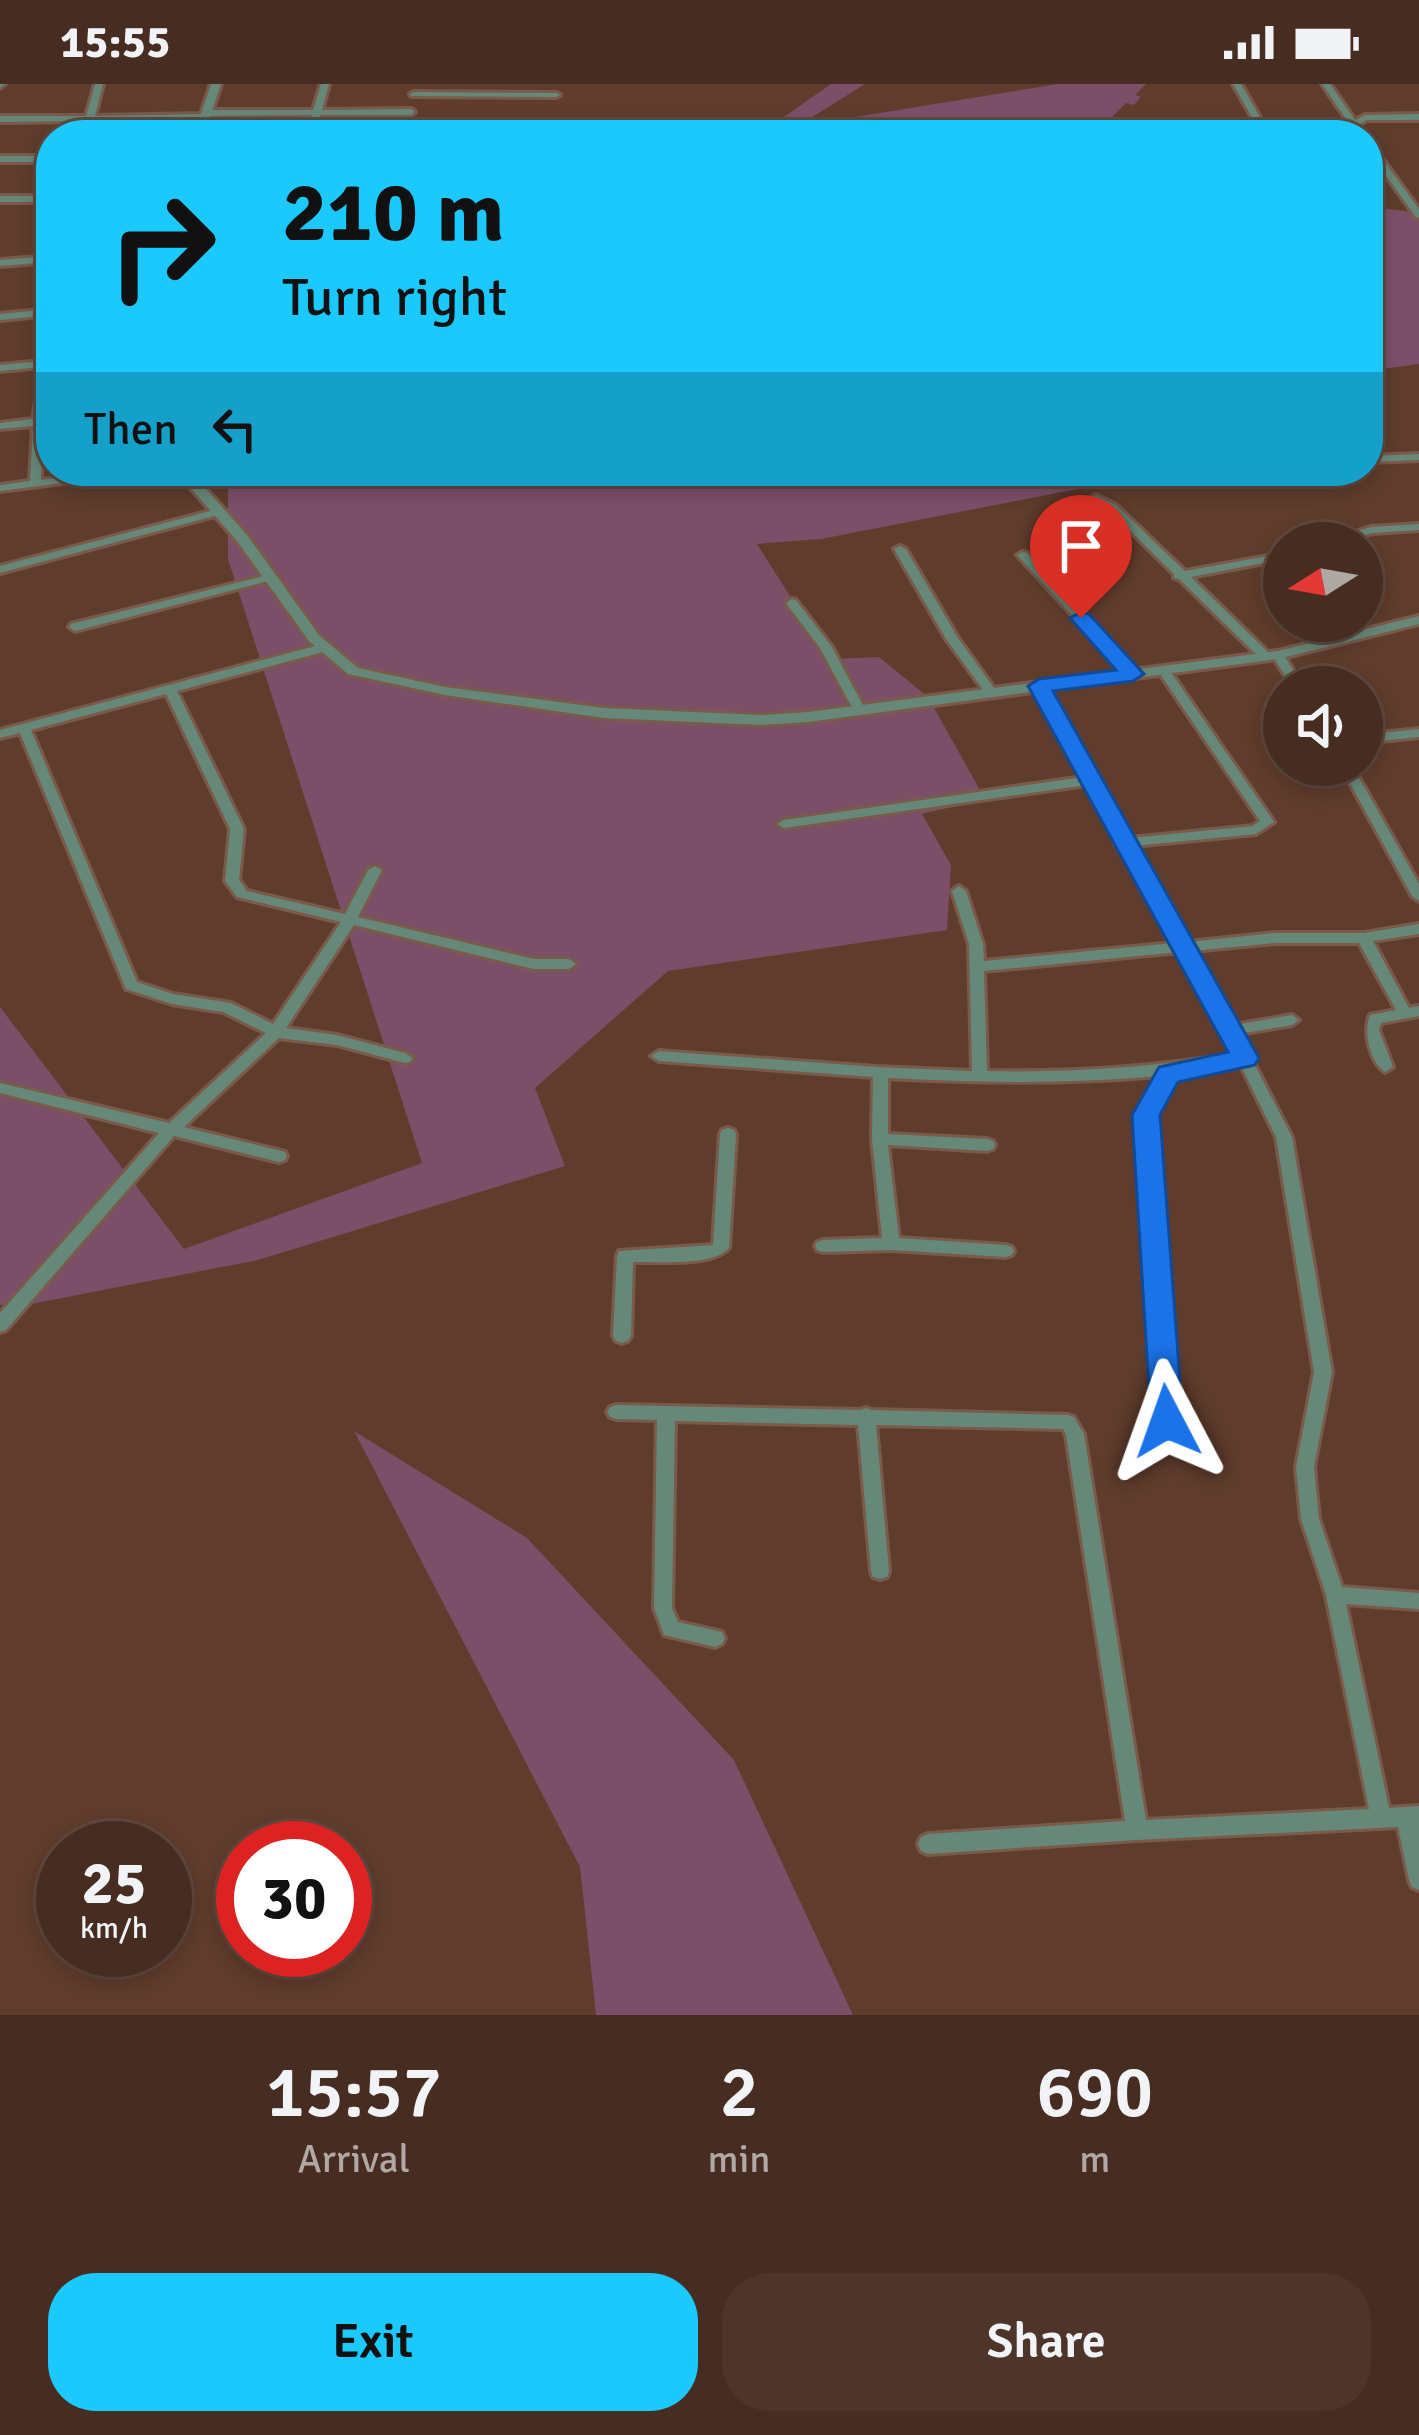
<!DOCTYPE html>
<style>
body{margin:0;font-family:Signika,sans-serif;background:#4e352a;color:#f1f3f6;height:100vh;display:flex;flex-direction:column;font-size:45px;white-space:nowrap}
*{box-sizing:border-box;margin:0}
p{font-size:39px;color:#b0a8a5}
.icon{flex:none;width:66px;height:66px;fill:none;stroke:currentColor;stroke-width:2;stroke-linecap:round;stroke-linejoin:round}
.map{position:relative;height:1931px;overflow:hidden}
.panel{display:flex;flex-direction:column;background:#472d21;flex:1}
.panel>*{flex:none}
.top-card{position:absolute;left:36px;top:36px;width:1347px;height:366px;border-radius:48px;box-shadow:0 6px 18px #0003,0 0 0 3px #5f493f;background:#1bc9fc;color:#111;overflow:hidden}
.needle{width:78px;rotate:259deg}
.fabs{position:absolute;left:1263px;top:438px;display:grid;gap:24px}
.fabs a{display:grid;place-items:center;width:120px;height:120px;border-radius:50%;background:#472d21;box-shadow:0 6px 18px #0003,0 0 0 3px #5f493f;font-size:60px}
.speed{position:absolute;left:36px;top:1737px;display:flex;gap:24px;font-size:60px;font-weight:700;text-align:center}
.speed>*{display:grid;place-content:center;width:156px;height:156px;border-radius:50%;background:#472d21;box-shadow:0 6px 18px #0003,0 0 0 3px #5f493f;line-height:1}
.speed small{font-size:30px;font-weight:400}
.speed .limit{border:18px solid #d22;background:#fff;color:#111}
.pin{position:absolute;display:grid;place-items:center;width:102px;height:102px;color:#fff;margin:-123px -51px;border-radius:50% 50% 50% 0;rotate:-45deg;box-shadow:0 0 12px #0007}
.pin .icon{rotate:45deg}
.me{position:absolute;width:132px;margin:-66px;rotate:356deg;stroke-linejoin:round;filter:drop-shadow(0 0 9px #0008)}
.turn{display:flex;align-items:center;gap:42px;height:252px;padding:0 48px;font-size:54px}
.turn .icon{width:156px;height:156px;stroke-width:2.5}
.turn b{display:block;font-size:84px;line-height:102px}
.then{display:flex;align-items:center;height:114px;padding:0 48px;background:#0003;gap:24px;font-size:45px}
.eta{display:flex;justify-content:space-evenly;align-items:center;height:204px;text-align:center}
.eta b{font-size:72px;font-weight:600;line-height:84px}
.button{display:flex;gap:24px;margin-top:auto;padding:24px 48px}
.button a{flex:1;height:138px;border-radius:48px;background:#1bc9fc;color:#111;font-size:48px;font-weight:600;line-height:138px;text-align:center}
.button a+a{background:#4e352a;color:#f1f3f6}
.status{display:flex;justify-content:space-between;align-items:center;height:84px;padding:0 60px;background:#472d21;direction:ltr}
.status svg{height:33px;fill:currentColor}
.map>svg:first-child{display:block}
.green{fill:#7b4f68}
.lines{fill:none;stroke-linecap:round;stroke-linejoin:round}
.minor-casing{stroke:#7a5a4b;stroke-width:6}
.tertiary-casing{stroke:#7a5a4b;stroke-width:6}
.minor{fill:#668878;fill-rule:evenodd}
.tertiary{fill:#668878;fill-rule:evenodd}
.route{fill:#1a73e8;stroke:#114b97;stroke-width:3}
</style>
<div class="status"><b>15:55</b><svg viewBox="0 0 49 12"><path d="M0 12V9h3v3zM5 12V6h3v6zM10 12V3h3v9zM15 12V0h3v12zM26 1h20v11H26zM47 4h2v5h-2z"/></svg></div>
<div class="map">
<svg width="1419" height="1931" viewBox="0 0 1419 1931">
<rect width="100%" height="100%" fill="#5f3c2c"/>
<g class="green">
<polygon points="831,0 865,0 784,51 758,51"/>
<polygon points="1058,0 1146,0 1135,11 1141,13 1134,21 1126,19 1094,51 815,51 855,33"/>
<polygon points="1381,124 1419,129 1419,280 1368,287 1368,137 1378,138"/>
<polygon points="228,387 1170,387 821,455 757,460 830,575 879,573 928,613 985,715 922,730 951,781 947,846 668,887 535,1004 565,1082 258,1176 31,1220 0,1221 0,923 184,1165 422,1079 228,475"/>
<polygon points="354,1347 527,1454 734,1676 853,1931 596,1931 580,1783"/>
</g>
<g class="lines">
<defs>
<g id="minor">
<polygon points="0,0 5,0 0,4"/>
<polygon points="95,0 103,0 95,32 203,30 206,26 313,26 321,0 329,0 322,26 411,25 415,28 411,31 320,31 314,51 306,51 312,31 208,32 208,35 205,36 93,37 89,51 81,51 85,37 0,38 0,32 86,32"/>
<polygon points="1233,0 1241,0 1270,51 1262,51"/>
<polygon points="1322,0 1330,0 1355,36 1365,31 1419,30 1419,36 1367,36 1358,41 1365,51 1357,51"/>
<polygon points="414,8 556,9 560,11 556,13 411,12 410,10"/>
<polygon points="1163,40 1169,40 1179,51 1170,51 1162,42"/>
<polygon points="466,45 469,46 469,50 403,50 407,47"/>
<polygon points="1368,58 1371,59 1419,125 1419,134 1416,133 1368,67"/>
<rect x="0" y="72" width="51" height="6"/>
<rect x="0" y="112" width="51" height="6"/>
<polygon points="51,138 51,159 46,156 46,141"/>
<polygon points="51,172 51,178 0,182 0,176"/>
<polygon points="51,225 51,231 0,236 0,230"/>
<polygon points="51,258 51,291 43,338 41,396 110,387 141,387 140,389 0,407 0,401 30,397 33,342 0,345 0,339 33,335 42,283 0,287 0,281 43,277 46,261"/>
<polygon points="1419,370 1419,376 1368,378 1368,372"/>
<polygon points="1096,411 1116,421 1185,487 1284,469 1284,475 1191,493 1270,570 1270,576 1262,576 1179,495 1174,494 1174,490 1108,425 1092,416 1090,414"/>
<polygon points="218,425 222,426 222,430 0,489 0,482"/>
<polygon points="1419,440 1419,446 1372,449 1338,459 1320,459 1371,443"/>
<polygon points="900,462 906,465 958,554 997,608 995,611 987,611 946,555 894,465"/>
<polygon points="1023,468 1027,469 1137,587 1137,593 1129,593 1019,473 1017,471"/>
<polygon points="272,490 278,493 276,495 75,547 69,543 71,540"/>
<polygon points="792,515 796,516 832,563 866,627 864,630 856,630 854,627 820,564 786,519"/>
<path d="M323,560L329,564L327,567L177,607L244,745L239,796L247,807L345,830L368,786L375,782L382,786L358,833L534,875H569L576,880L569,885H534L354,841L286,944L337,951L405,969L413,974L410,978L405,979L337,961L279,954L184,1043L285,1068L287,1072L285,1076L279,1078L174,1052L6,1246L0,1248V1229L159,1049L0,1009V999L169,1039L266,949L223,928L172,920L126,905L20,649L0,654V646ZM166,610L230,745L225,797L237,813L341,838L273,940L231,919L173,910L137,898L31,646Z"/>
<polygon points="1278,567 1282,568 1304,603 1292,603 1272,571"/>
<path d="M1164,583L1168,584L1274,738L1256,750L1134,762L1188,858L1275,849H1364L1419,840V850L1373,857L1409,924L1419,922V932L1381,939L1379,946L1393,983L1385,988C1370,978 1363,948 1370,931L1396,926L1359,859H1275L1193,867L1234,941L1292,931L1299,936L1292,941L1239,950L1292,1053L1332,1288L1314,1383L1319,1435L1342,1503L1419,1509V1525L1346,1520L1389,1724L1419,1722V1806L1412,1803L1409,1796L1398,1743L1137,1756L928,1770L921,1767L918,1760L921,1753L928,1750L1125,1737L1066,1351L1063,1345L876,1341L889,1487L887,1493L880,1495L873,1493L871,1487L858,1341L675,1337L672,1524L678,1538L722,1548L725,1554L722,1560L715,1563L664,1551L654,1524L657,1336L616,1335L610,1333L607,1328L610,1323L616,1321L860,1326L866,1324L872,1326L1068,1331L1074,1333L1084,1350L1146,1736L1369,1725L1326,1511L1301,1435L1296,1383L1314,1288L1276,1053L1240,980L1176,990L1154,1031L1176,1337L1173,1342L1167,1344L1161,1342L1158,1337L1138,1031L1160,992C1069,1000 980,999 888,994V1050L987,1055L993,1057L995,1061L993,1065L987,1067L888,1061L899,1154L1006,1161L1012,1163L1014,1167L1012,1171L1006,1173L891,1166L823,1168L817,1166L815,1162L817,1158L823,1156L882,1154L872,1055L873,993L659,977L651,972L659,967L877,983L972,987L969,860L952,807L959,802L966,807L983,860L984,877L1174,859L1121,763L1115,759L1117,756L1087,701L784,744L777,740L784,736L1083,693L1033,602L1039,598L1045,602L1130,754L1253,742L1260,737L1158,587ZM1179,868L1235,970C1153,983 1071,989 987,987L984,887Z"/>
<polygon points="1419,645 1419,653 1362,659 1362,651"/>
<polygon points="1340,681 1352,681 1419,800 1419,817 1412,812"/>
<path d="M728,1044L734,1046L736,1050L729,1164C711,1183 660,1177 633,1178L631,1252L628,1257L622,1259L616,1257L613,1252L617,1172L619,1167L713,1161L720,1050L722,1046Z"/>
</g>
<g id="tertiary">
<polygon points="211,0 221,0 204,51 194,51"/>
<polygon points="176,387 190,387 247,451 319,551 358,584 445,603 604,624 761,631 808,628 1278,567 1419,532 1419,540 1278,575 808,638 761,641 604,634 445,611 348,590 309,557 237,457"/>
</g>
</defs>
<use href="#minor" class="minor-casing"/>
<use href="#tertiary" class="tertiary-casing"/>
<use href="#minor" class="minor"/>
<use href="#tertiary" class="tertiary"/>
</g>
<polygon class="route" points="1081,528 1089,530 1144,590 1133,597 1053,607 1259,974 1255,981 1178,998 1160,1031 1183,1337 1178,1346 1167,1350 1156,1346 1151,1337 1132,1031 1159,983 1228,968 1028,602 1039,595 1116,586 1070,534"/>
</svg>
<div class="fabs">
<a><svg class="needle" viewBox="-14 -14 28 28"><path d="M0-13l5 13h-10z" fill="#e53935"/><path d="M0 13l5-13h-10z" fill="#b0a8a5"/></svg></a>
<a><svg class="icon" aria-label="sound" viewBox="0 0 24 24"><path d="M4 9h4l5-4v14l-5-4H4zM17 9q2 3 0 6"/></svg></a>
</div>
<div class="speed"><div>25<small>km/h</small></div><div class="limit">30</div></div>
<div class="pin" style="left:1081px;top:534px;background:#d93025"><svg class="icon" aria-label="arrive" viewBox="0 0 24 24"><path d="M6 21V4h12l-3 4 3 4H6"/></svg></div>
<svg class="me" style="left:1167px;top:1337px" viewBox="-20 -20 40 40"><path d="M0-17L14 15 0 8-14 15z" fill="#1a73e8" stroke="#fff" stroke-width="4"/></svg>
<div class="top-card">
<div class="turn"><svg class="icon" aria-label="right" viewBox="0 0 24 24"><path d="M7 20v-9h11M14 6l5 5-5 5"/></svg><div><b>210 m</b>Turn right</div></div>
<div class="then">Then<svg class="icon" aria-label="left" viewBox="0 0 24 24"><path d="M17 20v-9H6M10 6l-5 5 5 5"/></svg></div>
</div>
</div>
<section class="panel">
<div class="eta">
<div><b>15:57</b><p>Arrival</p></div>
<div><b>2</b><p>min</p></div>
<div><b>690</b><p>m</p></div>
</div>
<div class="button"><a>Exit</a><a>Share</a></div>
</section>
